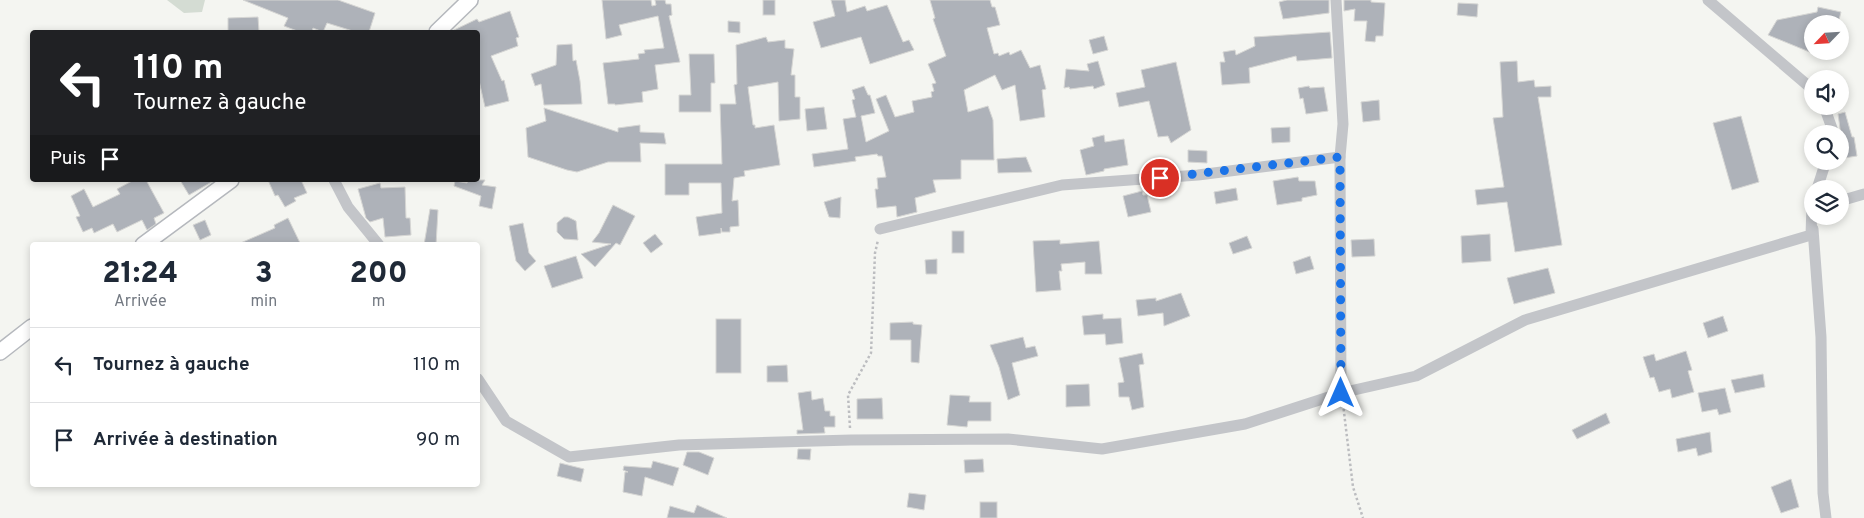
<!DOCTYPE html>
<html lang="fr">
<meta charset="utf-8">
<style>
body{margin:0;font-family:Overpass,sans-serif;background:#f2f2f3;color:#1f2937;height:100vh;display:flex;flex-direction:column;font-size:19px;white-space:nowrap}
*{box-sizing:border-box;margin:0}
p{font-size:16px;color:#747a83}
.icon{flex:none;width:28px;height:28px;fill:none;stroke:currentColor;stroke-width:2;stroke-linecap:round;stroke-linejoin:round}
.map{position:relative;flex:1;overflow:hidden}
.details{position:absolute;left:30px;top:242px;width:450px;height:245px;display:flex;flex-direction:column;background:#fff;border-radius:5px;box-shadow:0 2px 8px #0003}
.details>*{flex:none}
.hud{position:absolute;left:30px;top:30px;width:450px;height:152px;border-radius:5px;box-shadow:0 2px 8px #0003;background:#202124;color:#fff;overflow:hidden}
.needle{width:32px;rotate:245deg}
.fabs{position:absolute;left:1804px;top:15px;display:grid;gap:10px}
.fabs a{display:grid;place-items:center;width:45px;height:45px;border-radius:50%;background:#fff;box-shadow:0 2px 8px #0003;font-size:25px}
.pin{position:absolute;display:grid;place-items:center;width:42px;height:42px;color:#fff;margin:-21px;border:2px solid #fff;border-radius:50%;box-shadow:0 1px 5px #0007}
.me{position:absolute;width:55px;margin:-28px;rotate:0deg;stroke-linejoin:round;filter:drop-shadow(0 0 4px #0008)}
.turn{display:flex;align-items:center;gap:18px;height:105px;padding:0 20px;font-size:22px}
.turn .icon{width:65px;height:65px;stroke-width:2.5}
.turn b{display:block;font-size:35px;line-height:42px}
.then{display:flex;align-items:center;height:48px;padding:0 20px;background:#0003;gap:10px;font-size:19px}
.eta{display:flex;justify-content:space-evenly;align-items:center;height:85px;text-align:center}
.eta b{font-size:30px;font-weight:800;line-height:35px}
ul{padding:0;list-style:none}
li{display:flex;align-items:center;gap:15px;height:75px;padding:0 20px;border-top:1px solid #e0e1e3}
li div{flex:1}
li b{display:block;font-size:19px}
li em{font-style:normal}
.map>svg:first-child{display:block}
.green{fill:#d4dcd3}
.building{fill:#aeb2b9;stroke:#d6d6d4}
.lines{fill:none;stroke-linecap:round;stroke-linejoin:round}
.secondary-casing{stroke:#b5b8bd;stroke-width:18}
.path{stroke:#bcbdc0;stroke-width:2.5;stroke-dasharray:2.5 2.5;stroke-linecap:butt}
.street{stroke:#c3c5c9;stroke-width:11}
.secondary{stroke:#fff;stroke-width:15}
.route{stroke:#1a73e8;stroke-width:9;stroke-dasharray:0 16.2}
</style>
<div class="map">
<svg width="1864" height="518" viewBox="0 0 1864 518">
<rect width="100%" height="100%" fill="#f4f5f1"/>
<polygon class="green" points="167,0 205,0 202,12 184,13"/>
<g class="building">
<polygon points="243,0 338,0 375,13 369,32 356,32 327,23 323,32 313,28 312,32 300,32 284,26 288,18"/>
<polygon points="602,0 651,0 652,6 656,5 655,0 665,0 666,4 671,4 672,15 669,16 680,62 655,65 658,89 642,92 643,102 615,105 615,104 608,104 603,63 639,59 638,54 645,53 644,50 664,48 658,16 619,25 622,35 606,39"/>
<rect x="763" y="0" width="12" height="15"/>
<polygon points="831,0 845,0 847,12 865,6 867,11 887,5 903,42 909,40 914,50 870,64 861,37 821,48 813,22 835,16"/>
<polygon points="930,0 990,0 992,7 995,7 1000,25 987,28 994,54 998,53 999,56 1009,52 1010,55 1021,50 1030,68 1040,65 1046,89 1042,90 1045,117 1020,121 1015,85 1002,90 995,75 964,90 968,112 988,106 993,120 994,160 961,160 961,179 933,180 936,192 915,198 917,212 897,217 896,206 877,208 875,189 878,189 877,178 886,177 882,156 878,156 877,154 855,157 856,161 814,167 812,154 848,149 843,119 856,117 852,100 855,99 852,90 864,86 868,95 870,95 875,113 861,116 866,142 889,131 876,99 886,95 895,117 914,112 912,101 932,97 931,92 934,91 932,84 936,83 928,64 946,56 933,19 935,18"/>
<polygon points="1287,0 1329,0 1329,13 1283,19 1279,2"/>
<polygon points="1344,0 1371,0 1371,2 1385,3 1383,36 1376,36 1375,42 1365,41 1367,21 1354,21 1355,9 1344,11"/>
<polygon points="1458,3 1478,4 1477,17 1457,15"/>
<polygon points="1818,7 1841,12 1838,24 1812,24 1812,53 1768,35 1777,20 1817,12"/>
<polygon points="510,11 519,37 516,38 518,46 491,56 502,81 504,80 509,101 485,107 478,76 478,32 450,32 477,19 479,22"/>
<polygon points="258,17 259,32 228,32 228,18"/>
<polygon points="728,21 740,22 740,33 728,32"/>
<polygon points="1330,32 1332,58 1297,61 1296,56 1249,68 1250,83 1222,85 1220,62 1225,62 1223,52 1235,50 1236,55 1255,46 1254,37"/>
<polygon points="1104,36 1108,50 1093,54 1089,40"/>
<polygon points="766,37 768,42 785,40 785,48 794,49 791,75 795,75 795,97 800,97 800,119 779,121 778,82 748,87 753,125 755,125 755,128 774,125 780,165 744,171 745,176 734,178 732,201 738,200 739,226 730,227 730,232 722,232 721,228 721,233 699,236 696,217 722,213 721,183 689,183 689,195 665,195 665,164 722,164 720,104 736,104 734,85 737,84 736,45"/>
<polygon points="572,44 573,61 576,60 580,81 582,104 544,105 541,84 535,86 531,74 556,65 557,45"/>
<polygon points="689,54 714,54 715,83 711,83 711,112 679,112 679,95 691,95"/>
<polygon points="1098,61 1105,85 1094,89 1093,86 1070,89 1069,87 1064,88 1066,69 1089,71 1087,64"/>
<polygon points="1517,61 1518,82 1534,80 1535,87 1551,86 1551,97 1538,97 1562,245 1515,252 1507,202 1477,205 1475,190 1504,187 1493,118 1503,117 1500,62"/>
<polygon points="1176,62 1191,130 1171,143 1168,136 1158,137 1149,101 1119,107 1116,93 1145,87 1141,70"/>
<polygon points="1309,86 1310,88 1324,87 1328,111 1306,114 1303,98 1300,99 1298,88"/>
<polygon points="1379,100 1380,120 1363,122 1361,102"/>
<polygon points="824,107 827,129 807,131 805,109"/>
<polygon points="544,108 618,132 618,128 640,125 640,132 664,133 666,144 640,143 641,162 608,162 577,172 567,170 528,157 526,128 546,121"/>
<polygon points="1845,112 1852,137 1854,137 1857,156 1844,158 1838,114"/>
<polygon points="1741,116 1759,182 1732,190 1713,123"/>
<polygon points="1290,127 1290,142 1272,143 1271,128"/>
<polygon points="1104,135 1105,142 1124,139 1128,165 1104,169 1104,171 1086,175 1080,150 1094,146 1092,138"/>
<polygon points="1188,150 1207,151 1207,163 1188,162"/>
<polygon points="1026,157 1032,172 998,173 997,159"/>
<polygon points="1298,177 1299,181 1315,181 1317,195 1302,198 1302,201 1277,205 1273,181"/>
<polygon points="134,180 146,180 164,213 154,218 156,224 147,230 142,220 117,232 113,224 94,233 92,228 83,232 76,217 80,216 71,196 84,189 93,207 120,194 117,189"/>
<polygon points="180,180 215,180 189,195"/>
<polygon points="268,180 301,180 307,193 294,198 296,201 285,207 278,195 275,196"/>
<polygon points="468,180 485,180 482,185 496,187 492,209 479,206 481,196 454,186 455,181 467,183"/>
<polygon points="380,183 381,188 405,187 406,218 410,218 411,235 385,237 383,218 370,222 366,218 358,189"/>
<polygon points="1236,188 1238,200 1216,204 1214,192"/>
<polygon points="1142,191 1143,195 1147,195 1151,212 1128,217 1123,196"/>
<polygon points="841,197 840,218 829,217 824,202"/>
<polygon points="613,205 635,216 620,245 616,243 595,267 581,254 611,244 592,242 599,233"/>
<polygon points="430,209 438,210 436,245 424,245"/>
<polygon points="564,217 568,217 576,221 578,240 564,239 557,232 557,223"/>
<polygon points="288,218 301,245 236,245 275,228 274,225"/>
<polygon points="205,220 211,235 200,240 193,225"/>
<polygon points="523,223 529,253 536,261 525,271 516,261 509,226"/>
<rect x="952" y="231" width="12" height="22"/>
<polygon points="655,234 663,244 651,253 643,243"/>
<polygon points="1490,234 1491,261 1462,263 1461,236"/>
<polygon points="1247,236 1252,248 1233,254 1229,243"/>
<polygon points="1374,239 1375,256 1352,257 1351,240"/>
<polygon points="1060,240 1060,244 1099,241 1102,274 1085,274 1085,262 1061,264 1062,271 1059,271 1061,290 1036,292 1033,241"/>
<polygon points="576,256 583,278 552,288 544,266"/>
<polygon points="1310,256 1314,269 1296,274 1293,262"/>
<polygon points="937,259 937,274 926,274 925,260"/>
<polygon points="1548,268 1555,293 1514,304 1507,278"/>
<polygon points="1181,293 1190,316 1164,326 1163,313 1138,316 1136,300 1156,298 1156,301"/>
<polygon points="1103,314 1103,319 1121,318 1123,343 1106,345 1105,334 1084,335 1082,316"/>
<polygon points="1723,316 1728,331 1708,338 1703,323"/>
<rect x="716" y="319" width="25" height="54"/>
<polygon points="913,322 913,324 922,325 919,363 911,362 911,340 890,340 890,323"/>
<polygon points="1023,337 1026,348 1035,346 1038,356 1012,363 1020,395 1008,400 999,367 990,345"/>
<polygon points="1686,351 1692,370 1688,371 1694,392 1672,398 1670,389 1659,392 1654,377 1650,378 1643,357 1654,354 1656,361"/>
<polygon points="1142,353 1144,364 1139,365 1144,407 1132,410 1129,397 1119,397 1118,383 1124,382 1119,358"/>
<polygon points="787,365 788,382 767,382 767,366"/>
<polygon points="1763,374 1765,387 1735,393 1731,380"/>
<polygon points="1089,384 1090,406 1066,407 1066,385"/>
<polygon points="1725,388 1731,412 1719,415 1717,409 1702,412 1698,393"/>
<polygon points="811,391 812,400 823,398 825,411 830,411 830,416 835,416 835,427 824,427 825,433 797,434 797,430 803,430 798,393"/>
<polygon points="950,395 970,396 969,402 991,402 991,421 968,421 967,427 947,425"/>
<polygon points="882,398 883,419 857,419 857,399"/>
<polygon points="1606,413 1610,423 1577,439 1572,430"/>
<polygon points="1710,432 1712,452 1698,456 1696,448 1678,452 1676,439"/>
<polygon points="798,449 811,449 810,460 797,459"/>
<polygon points="687,452 699,452 714,458 708,475 683,465"/>
<polygon points="983,459 984,472 965,473 964,460"/>
<polygon points="653,461 679,468 673,486 645,477 642,496 623,492 625,472 628,472 623,470 624,466 651,468"/>
<polygon points="560,463 584,469 581,482 557,476"/>
<polygon points="1791,479 1799,507 1781,513 1771,487"/>
<polygon points="909,493 926,495 924,510 907,507"/>
<rect x="980" y="502" width="17" height="16"/>
<polygon points="697,505 727,518 667,518 670,506 694,513"/>
</g>
<g class="lines">
<defs>
<g id="secondary">
<polyline points="437,32 470,0"/>
<polyline points="143,245 231,180"/>
<polyline points="0,352 32,327"/>
</g>
</defs>
<use href="#secondary" class="secondary-casing"/>
<g class="path">
<polyline points="1343,404 1353,487 1363,518"/>
<polyline points="850,428 848,395 871,353 875,253 878,240"/>
</g>
<g class="street">
<polyline points="1336,0 1343,124 1340,157 1341,393"/>
<polyline points="1708,0 1812,89"/>
<polyline points="1824,106 1834,134"/>
<polyline points="334,180 348,207 379,245"/>
<polyline points="1817,189 1826,161"/>
<polyline points="1840,201 1864,194"/>
<polyline points="880,229 1062,185 1198,175 1340,157"/>
<polyline points="1813,229 1821,337 1823,493 1826,518"/>
<polyline points="478,379 506,421 569,457 679,445 851,440 1008,439 1102,449 1245,424 1341,393 1416,376 1525,320 1811,235 1812,205"/>
</g>
<use href="#secondary" class="secondary"/>
</g>
<g class="lines">
<polyline class="route" points="1160,178 1340,157 1341,393"/>
</g>
</svg>
<div class="fabs">
<a><svg class="needle" viewBox="-14 -14 28 28"><path d="M0-13l5 13h-10z" fill="#e53935"/><path d="M0 13l5-13h-10z" fill="#747a83"/></svg></a>
<a><svg class="icon" aria-label="sound" viewBox="0 0 24 24"><path d="M4 9h4l5-4v14l-5-4H4zM17 9q2 3 0 6"/></svg></a>
<a><svg class="icon" aria-label="search" viewBox="0 0 24 24"><circle cx="10" cy="10" r="6"/><path d="M15 15l6 6"/></svg></a>
<a><svg class="icon" aria-label="layers" viewBox="0 0 24 24"><path d="M12 4l9 5-9 5-9-5zM3 14l9 5 9-5"/></svg></a>
</div>
<div class="pin" style="left:1160px;top:178px;background:#d93025"><svg class="icon" aria-label="arrive" viewBox="0 0 24 24"><path d="M6 21V4h12l-3 4 3 4H6"/></svg></div>
<svg class="me" style="left:1341px;top:393px" viewBox="-20 -20 40 40"><path d="M0-17L14 15 0 8-14 15z" fill="#1a73e8" stroke="#fff" stroke-width="4"/></svg>
<div class="hud">
<div class="turn"><svg class="icon" aria-label="left" viewBox="0 0 24 24"><path d="M17 20v-9H6M10 6l-5 5 5 5"/></svg><div><b>110 m</b>Tournez à gauche</div></div>
<div class="then">Puis<svg class="icon" aria-label="arrive" viewBox="0 0 24 24"><path d="M6 21V4h12l-3 4 3 4H6"/></svg></div>
</div>
<section class="details">
<div class="eta">
<div><b>21:24</b><p>Arrivée</p></div>
<div><b>3</b><p>min</p></div>
<div><b>200</b><p>m</p></div>
</div>
<ul>
<li><svg class="icon" aria-label="left" viewBox="0 0 24 24"><path d="M17 20v-9H6M10 6l-5 5 5 5"/></svg><div><b>Tournez à gauche</b></div><em>110 m</em></li>
<li><svg class="icon" aria-label="arrive" viewBox="0 0 24 24"><path d="M6 21V4h12l-3 4 3 4H6"/></svg><div><b>Arrivée à destination</b></div><em>90 m</em></li>
</ul>
</section>
</div>
